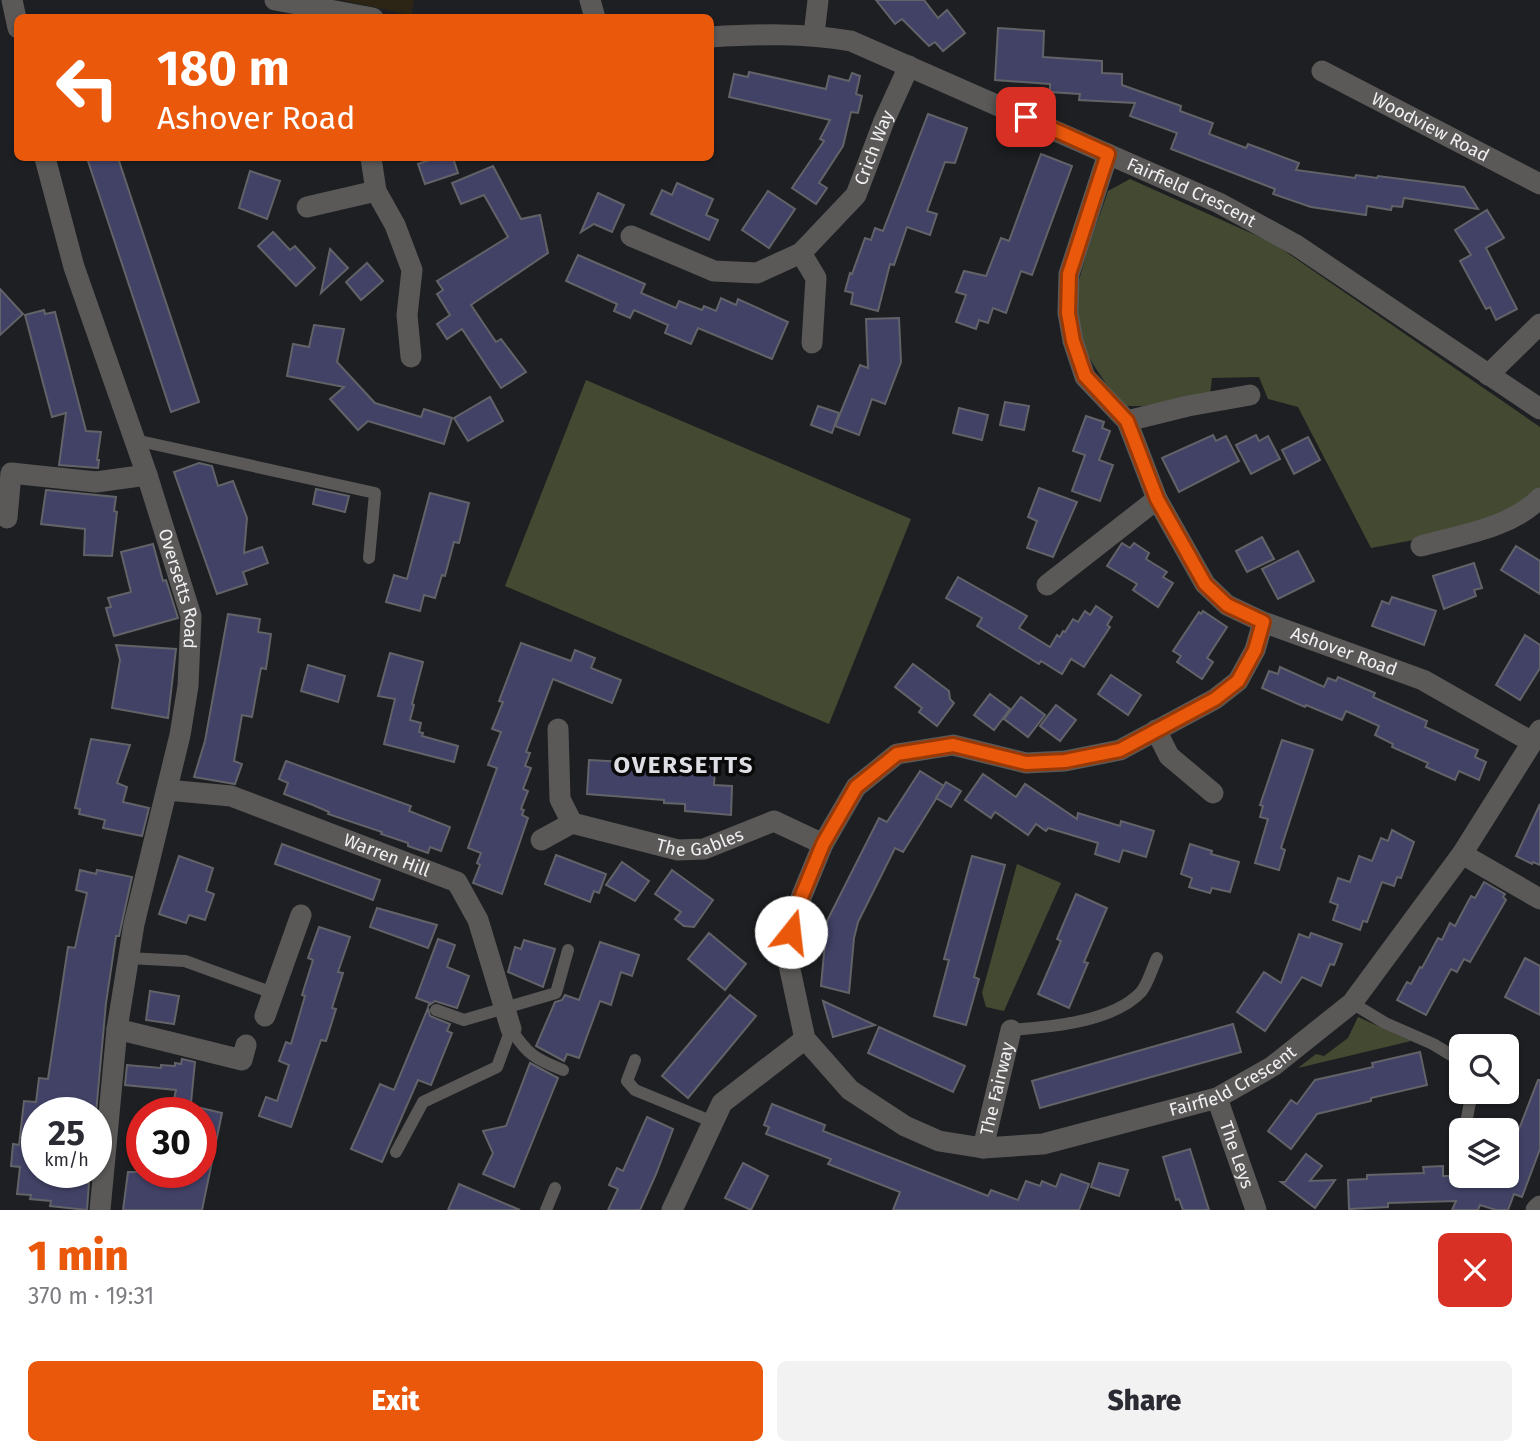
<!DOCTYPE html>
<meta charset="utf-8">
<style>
body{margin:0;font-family:"Fira Sans",sans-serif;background:#f2f2f3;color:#2b2b33;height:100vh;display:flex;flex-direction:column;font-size:26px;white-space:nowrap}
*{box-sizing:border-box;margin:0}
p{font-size:23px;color:#7c7c81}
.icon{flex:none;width:38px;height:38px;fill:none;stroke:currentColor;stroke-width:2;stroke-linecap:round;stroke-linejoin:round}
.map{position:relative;height:1210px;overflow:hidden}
.details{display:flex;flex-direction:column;background:#fff;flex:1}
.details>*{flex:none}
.top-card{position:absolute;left:14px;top:14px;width:700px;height:147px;border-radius:10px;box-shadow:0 2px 5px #0004;background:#ea580c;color:#fff;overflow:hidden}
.fabs{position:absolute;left:1449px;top:1034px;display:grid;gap:14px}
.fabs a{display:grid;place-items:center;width:70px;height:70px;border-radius:10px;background:#fff;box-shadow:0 2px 5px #0004;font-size:35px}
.speed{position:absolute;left:21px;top:1097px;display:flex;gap:14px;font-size:35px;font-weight:700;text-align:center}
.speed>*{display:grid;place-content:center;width:91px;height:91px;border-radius:50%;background:#fff;box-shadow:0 2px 5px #0004;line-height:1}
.speed small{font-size:18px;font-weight:400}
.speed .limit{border:10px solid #d22;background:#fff;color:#111}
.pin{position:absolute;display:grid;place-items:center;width:60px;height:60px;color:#fff;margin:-30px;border-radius:14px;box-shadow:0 4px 10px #0006}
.me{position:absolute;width:77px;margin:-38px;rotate:16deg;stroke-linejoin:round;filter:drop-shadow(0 0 5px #0008)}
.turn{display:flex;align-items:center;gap:24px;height:147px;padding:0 28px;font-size:32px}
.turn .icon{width:91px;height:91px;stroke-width:2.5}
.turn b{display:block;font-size:49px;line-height:60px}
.round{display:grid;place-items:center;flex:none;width:74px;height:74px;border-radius:10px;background:#f2f2f3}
.overview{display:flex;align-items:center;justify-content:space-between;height:119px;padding:0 28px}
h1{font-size:42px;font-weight:800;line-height:52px;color:#ea580c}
.cta{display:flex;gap:14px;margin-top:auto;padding:14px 28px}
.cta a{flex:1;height:80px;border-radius:10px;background:#ea580c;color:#fff;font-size:28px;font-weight:800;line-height:80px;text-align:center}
.cta a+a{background:#f2f2f3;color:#2b2b33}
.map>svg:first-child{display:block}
.education{fill:#2c2515}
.green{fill:#434a31}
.building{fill:#414266;stroke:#626368;stroke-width:2}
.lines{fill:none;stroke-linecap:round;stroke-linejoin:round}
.lane{stroke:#5a5957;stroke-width:12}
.street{stroke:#5a5957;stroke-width:21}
.route-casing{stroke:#983908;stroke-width:18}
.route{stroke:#ea580c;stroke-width:12}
.labels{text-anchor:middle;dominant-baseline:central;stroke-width:7;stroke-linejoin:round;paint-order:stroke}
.street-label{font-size:18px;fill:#f0f0f3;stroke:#09090a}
.district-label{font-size:24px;font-weight:bold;letter-spacing:2px;fill:#dedfe4;stroke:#09090a}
</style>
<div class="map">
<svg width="1540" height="1210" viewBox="0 0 1540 1210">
<rect width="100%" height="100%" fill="#1e1f22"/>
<polygon class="education" points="341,0 414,0 411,15"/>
<g class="green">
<path d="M1130,179L1273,243L1540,427V488L1499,516L1430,537L1371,548L1298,407L1268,399L1259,377L1212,378L1210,395L1142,406H1124C1103,381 1083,354 1076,322C1070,288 1097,225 1108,191Z"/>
<polygon points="586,380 911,519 829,724 505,586"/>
<polygon points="1017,864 1061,883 1004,1011 986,1007 982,993"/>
<polygon points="1358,1017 1411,1041 1298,1068 1316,1054 1324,1056 1348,1038"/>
</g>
<g class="building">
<polygon points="876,0 924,0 938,18 947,10 965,33 943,51 935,42 929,46 902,19 895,24"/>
<polygon points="998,28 1044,31 1043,57 1102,61 1102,73 1122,74 1122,85 1181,106 1180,111 1213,123 1209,134 1246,148 1248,144 1299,163 1296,170 1355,178 1356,175 1377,178 1378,176 1464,187 1478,209 1404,198 1402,207 1392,206 1391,210 1367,206 1366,215 1311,207 1273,194 1275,189 1171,149 1177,133 1130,116 1135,103 1079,100 1080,94 1050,92 1050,84 995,80"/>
<polygon points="749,72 826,89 829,76 849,81 852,73 860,76 856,94 862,96 858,113 851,112 843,146 819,183 827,188 816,204 792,188 824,141 820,139 830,120 729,97 734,74 748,77"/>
<polygon points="928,114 967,128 955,163 945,162 927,211 937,214 930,235 907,227 894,265 890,264 878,311 851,304 853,293 845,291 850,273 852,274 865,238 871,240 875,228 883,231"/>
<polygon points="1041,154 1072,166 1032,275 1021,271 1006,313 993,308 988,323 979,320 976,329 956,322 966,295 956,292 964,271 986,276 1001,238 1009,241"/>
<polygon points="87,158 118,158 199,402 171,412"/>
<polygon points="436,158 453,158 458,173 425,184 418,164"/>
<polygon points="493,166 521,219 540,215 548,253 471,305 496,342 501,339 526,372 501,388 462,329 447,339 437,324 450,315 437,294 443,290 437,281 508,237 484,195 461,204 452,183"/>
<polygon points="250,171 280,181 267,219 239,208"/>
<polygon points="677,183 713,199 706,215 718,220 709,240 651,214 662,190 672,195"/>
<polygon points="768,191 795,209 769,248 742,230"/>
<polygon points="598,193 624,205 612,232 594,224 581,232"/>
<polygon points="1487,210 1504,238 1486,248 1517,309 1496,320 1490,307 1486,309 1460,261 1471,255 1455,230"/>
<polygon points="273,232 290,250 295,246 315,268 296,286 258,246"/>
<polygon points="330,249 348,268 321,293"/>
<polygon points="578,255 645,284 641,293 676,308 679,301 702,310 704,306 716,311 721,298 736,305 738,299 788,322 772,359 698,328 691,344 665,333 668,325 634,310 630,318 614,311 617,304 566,281"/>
<polygon points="367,263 383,281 361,300 346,282"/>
<polygon points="0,289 23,314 0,335"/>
<polygon points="44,310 45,314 55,312 86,431 101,432 97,460 99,460 98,468 59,465 66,413 52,417 25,315"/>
<polygon points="899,318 901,362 885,404 872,399 859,435 835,426 860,365 868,368 866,319"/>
<polygon points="314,325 344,329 337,362 375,403 421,417 424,409 452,418 444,444 368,421 358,430 330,399 344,387 287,376 293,344 309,347"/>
<polygon points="490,397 503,421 468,441 454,418"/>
<polygon points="1005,402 1029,406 1024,430 1000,425"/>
<polygon points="818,406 839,413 832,433 811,425"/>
<polygon points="959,408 988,415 982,440 953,433"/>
<polygon points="1086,416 1104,422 1102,428 1110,431 1099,460 1113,465 1100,501 1072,491 1085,455 1073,451"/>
<polygon points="1213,435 1216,441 1226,436 1239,461 1179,492 1162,458"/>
<polygon points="1256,435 1259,441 1268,436 1280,459 1251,474 1236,445"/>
<polygon points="1308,437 1320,460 1294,474 1282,450"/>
<polygon points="199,463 212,466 218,486 233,481 247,518 244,553 262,547 268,563 243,572 247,584 217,594 174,472"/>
<polygon points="1039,488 1077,502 1053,557 1027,548 1037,521 1028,517"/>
<polygon points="316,489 349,496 345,512 313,504"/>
<polygon points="46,490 116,497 114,511 117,512 112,556 84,555 85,529 41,524"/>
<polygon points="430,493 469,503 459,543 454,542 445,576 442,575 435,598 424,595 420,611 386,602 394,575 407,579"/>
<polygon points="1262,537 1274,559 1247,572 1236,551"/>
<polygon points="1122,543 1130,548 1134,543 1149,553 1146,559 1167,572 1163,577 1173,583 1158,607 1133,590 1137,584 1107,566"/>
<polygon points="153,544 163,581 166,580 178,618 114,636 106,608 111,607 108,598 131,592 121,552"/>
<polygon points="1516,546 1540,561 1540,594 1501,570"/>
<polygon points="1298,551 1314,581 1278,599 1262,569"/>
<polygon points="1474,563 1482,588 1474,590 1476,596 1444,609 1433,576"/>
<polygon points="958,577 1027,616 1019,628 1050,647 1057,635 1060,637 1063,631 1065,632 1073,619 1078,622 1085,611 1090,615 1096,606 1112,617 1107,625 1110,627 1084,667 1071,659 1062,674 1041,661 1039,664 977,626 982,618 946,598"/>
<polygon points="1392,597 1436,611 1424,645 1372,626 1382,601 1389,604"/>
<polygon points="1203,611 1227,627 1207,658 1213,662 1202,679 1177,662 1181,656 1173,651 1199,612 1201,614"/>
<polygon points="228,614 260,619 258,632 271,634 266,669 261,668 252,717 242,715 234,761 242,764 235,784 194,777 205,741"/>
<polygon points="1525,635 1540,645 1540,668 1520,700 1496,685"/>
<polygon points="521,643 571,661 575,650 595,658 591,668 621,680 612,703 553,679 526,752 530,753 525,766 531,768 523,789 528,791 521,809 524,810 522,815 528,818 502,894 473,883 480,865 477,863 481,853 468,848 497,768 488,765 501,732 492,729 503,702 499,701"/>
<polygon points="116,645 176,649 168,718 112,708 120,660"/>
<polygon points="390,653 423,662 412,704 414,705 410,720 421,723 419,732 423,733 422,736 458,746 454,762 384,744 395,699 378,696"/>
<polygon points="913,664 949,691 950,699 954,703 937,726 919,712 922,708 895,687"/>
<polygon points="308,665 345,676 338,702 301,691"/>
<polygon points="1280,667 1324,687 1328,678 1336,681 1338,677 1375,693 1373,697 1427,721 1425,727 1478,750 1475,757 1486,762 1479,780 1459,771 1455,780 1426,767 1428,763 1392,747 1393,744 1375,735 1379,726 1346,711 1342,720 1306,705 1305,707 1262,688 1269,671 1278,674"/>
<polygon points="1111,675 1141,695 1128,715 1098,694"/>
<polygon points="990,694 1010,709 994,730 974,715"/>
<polygon points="1021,697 1045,715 1028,737 1004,719"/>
<polygon points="1056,705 1076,720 1060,741 1040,726"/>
<polygon points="91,739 130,745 117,783 127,787 123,802 149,808 142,836 103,828 105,820 79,814 80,809 75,808"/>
<polygon points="1282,740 1313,750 1281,848 1285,850 1279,870 1255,863 1268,819 1260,817 1263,806 1260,805"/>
<polygon points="589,760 715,767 714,785 732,786 731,815 685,811 685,804 664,803 664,800 587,794"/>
<polygon points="286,761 411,806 409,811 450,827 441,851 430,847 428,853 408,846 408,843 381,834 382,832 328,814 329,812 313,805 284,794 288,783 279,779"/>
<polygon points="920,771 944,786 903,852 895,848 858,922 854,938 849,993 821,986 827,921 879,818 887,822"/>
<polygon points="983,774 1016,797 1025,784 1077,819 1078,813 1120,826 1121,821 1154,831 1146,857 1123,850 1119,862 1095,854 1098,843 1048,828 1046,831 1036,824 1028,835 995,812 991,818 965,800"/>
<polygon points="946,782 961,791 951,807 936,798"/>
<polygon points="1540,804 1540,865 1533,862 1532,864 1516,856"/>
<polygon points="1392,830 1414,842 1401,878 1397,877 1394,886 1382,882 1367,922 1363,921 1360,930 1333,920 1338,905 1330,902 1338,878 1350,882 1359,856 1372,861 1381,838 1388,841"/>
<polygon points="282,844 380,880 373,900 275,864"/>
<polygon points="1190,844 1212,851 1211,854 1239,862 1230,892 1212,888 1210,893 1189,887 1192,878 1181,874"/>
<polygon points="556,855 606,874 599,893 594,891 590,902 545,884"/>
<polygon points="179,856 213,868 206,891 214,894 205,920 189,915 186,923 159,914"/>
<polygon points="972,856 1005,865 974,977 979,979 966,1025 934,1016 949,960 944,959"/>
<polygon points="622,862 649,881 635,901 606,885"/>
<polygon points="80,870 96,874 97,870 132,877 119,936 116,936 106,1003 96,1113 37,1113 37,1177 89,1183 87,1210 50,1206 51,1201 30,1199 31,1195 17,1194 20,1167 11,1166 13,1144 19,1145 24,1101 36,1102 39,1078 48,1079 68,947 75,948 87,893 76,890"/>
<polygon points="672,870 713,900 694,927 684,926 675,919 681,912 655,894"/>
<polygon points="1484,882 1505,894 1503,897 1506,900 1470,962 1464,959 1457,972 1451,969 1426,1015 1397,1000 1407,982 1411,984 1420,967 1422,968 1438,938 1442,940 1450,923 1455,926 1471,896 1475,898"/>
<polygon points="1076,894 1107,908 1084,962 1088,963 1069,1008 1038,994 1061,941 1057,939"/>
<polygon points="377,908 437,925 428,948 370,927"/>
<polygon points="319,927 350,937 338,972 343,973 332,1008 336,1009 326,1041 321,1040 291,1127 259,1116 266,1097 277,1101 289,1065 279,1061 286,1042 291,1044 305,996 302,995 313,960 308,958"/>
<polygon points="709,933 746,964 725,990 688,959"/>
<polygon points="1311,933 1342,944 1334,965 1330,964 1321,986 1302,977 1265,1031 1237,1012 1264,972 1281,983 1299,934 1309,938"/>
<polygon points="438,939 455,945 447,967 469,976 457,1008 435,1001 428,1006 430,1003 416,998"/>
<polygon points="524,940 555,949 543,987 508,972 515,947 521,949"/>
<polygon points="600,942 639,955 632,976 621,972 611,1005 600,1001 579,1058 567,1054 564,1061 536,1046 555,1002 562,1000 565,995 579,1000"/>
<polygon points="1525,958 1540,966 1540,1015 1505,997"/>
<polygon points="150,991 179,996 174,1024 146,1020"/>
<polygon points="730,995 756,1016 688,1098 662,1076"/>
<polygon points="823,1001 875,1025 833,1037"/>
<polygon points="428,1008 430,1016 450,1024 447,1031 452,1033 431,1085 418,1080 382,1162 351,1149 380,1084 394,1090"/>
<polygon points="1233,1024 1241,1052 1040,1108 1032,1081"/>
<polygon points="879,1027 965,1066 953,1092 868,1053"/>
<polygon points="1420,1052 1427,1085 1371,1098 1371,1101 1317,1114 1291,1149 1268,1131 1291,1100 1297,1104 1315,1080 1373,1067 1372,1063"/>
<polygon points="182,1059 195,1062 190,1113 171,1113 176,1090 125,1085 127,1065 161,1068 161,1065 175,1066 175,1063 181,1064"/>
<polygon points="530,1063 558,1078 514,1187 483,1174 493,1153 483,1131 506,1126"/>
<polygon points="1538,1080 1540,1080 1540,1149 1522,1197 1514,1194 1508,1210 1496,1210 1480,1205 1478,1210 1452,1210 1456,1201 1388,1203 1388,1207 1349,1209 1348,1180 1367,1179 1367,1175 1424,1173 1423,1167 1443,1166 1443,1176 1507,1176 1507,1160"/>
<polygon points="772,1104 825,1125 823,1131 988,1196 991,1190 1018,1200 1026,1181 1040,1186 1042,1181 1056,1187 1061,1174 1089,1184 1079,1210 893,1210 900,1192 828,1164 831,1159 766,1134 769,1127 764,1125"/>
<polygon points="201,1108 222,1113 202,1210 123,1210 128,1172 201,1172"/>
<polygon points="647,1117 673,1129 656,1174 640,1210 608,1210 618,1189 609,1185 617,1168 623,1171"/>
<polygon points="1190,1149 1196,1168 1209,1210 1183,1210 1179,1199 1176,1200 1163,1157"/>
<polygon points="1306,1154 1322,1166 1310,1181 1335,1180 1315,1208 1281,1182 1285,1182"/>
<polygon points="743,1163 768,1176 751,1210 725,1198"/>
<polygon points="1099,1163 1128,1170 1119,1196 1091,1187"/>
<polygon points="459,1184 520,1210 448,1210"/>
</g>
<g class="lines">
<g class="lane">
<polyline points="135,440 375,493 369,558"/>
<polyline points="128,958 185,961 273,993"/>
<polyline points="1352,1003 1385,1023 1433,1044 1461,1061"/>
<polyline points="436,1010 464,1020 556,993 568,950"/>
<path d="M511,1029C527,1054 535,1059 563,1070"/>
<path d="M1011,1030C1050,1027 1113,1022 1141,992C1148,984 1152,968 1157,958"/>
<polyline points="635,1060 627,1081 635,1090 713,1122"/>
<polyline points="1466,1123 1472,1092"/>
<polyline points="396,1152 423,1102 497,1067 511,1029"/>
<polyline points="546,1210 555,1188"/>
</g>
<g class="street">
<polyline points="12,0 18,28"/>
<polyline points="275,0 373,18"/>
<polyline points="590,0 595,18"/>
<polyline points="814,35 818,0"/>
<path id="s1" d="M710,37C759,34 803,33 851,41L1219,203L1296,245L1540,409"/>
<path id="s2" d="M1322,71L1540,184"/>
<path id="s3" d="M1108,154L1069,274L1068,313L1073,341L1085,377L1127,421L1157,499L1205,584L1227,605L1263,622L1423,680L1532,742"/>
<path id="s4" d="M45,158L74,267L147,475L191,616L188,686L180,735L134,924L117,1029L100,1210"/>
<polyline points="371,158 376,191 395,225 412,270 407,315 411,357"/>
<polyline points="307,207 376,191"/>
<path id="s5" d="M631,236L714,271L757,273L801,253L856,195L884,121L909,66"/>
<polyline points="801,253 816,278 812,343"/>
<polyline points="1488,375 1540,324"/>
<polyline points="1127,421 1188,406 1250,395"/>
<polyline points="7,518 11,473 96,482 147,475"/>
<path d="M1421,546C1460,535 1511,528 1540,498"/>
<polyline points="1047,585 1157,499"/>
<path id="s6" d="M1263,622L1255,650L1238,681L1215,699L1120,750L1065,761L1026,763L953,745L897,754L856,787L823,844L802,895L786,951L805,1039L850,1090L905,1126L939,1141L983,1148L1043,1144L1217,1098L1273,1066L1352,1003L1462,854L1540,730"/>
<path id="s7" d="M558,729L560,799L572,823L678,850L704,849L774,821L823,844"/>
<polyline points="1156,730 1169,756 1213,793"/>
<path id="s8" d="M167,790L231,796L457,882L478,920L511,1029"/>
<polyline points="541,840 572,823"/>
<polyline points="1462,854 1540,899"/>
<polyline points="265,1016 301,915"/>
<polyline points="117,1029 242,1060 246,1045"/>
<path id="s9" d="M1217,1098L1256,1210"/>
<path id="s10" d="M983,1148L1011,1030"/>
<polyline points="672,1210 722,1103 805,1039"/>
<polyline points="1536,1210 1540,1206"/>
</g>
</g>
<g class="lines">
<defs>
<polyline id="route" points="791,932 802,895 823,844 856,787 897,754 953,745 1026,763 1065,761 1120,750 1215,699 1238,681 1255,650 1263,622 1227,605 1205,584 1157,499 1127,421 1085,376 1073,341 1068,313 1069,274 1108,154 1026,117"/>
</defs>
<use href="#route" class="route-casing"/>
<use href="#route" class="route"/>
</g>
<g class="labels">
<g class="street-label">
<text stroke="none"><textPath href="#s2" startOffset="122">Woodview Road</textPath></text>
<text stroke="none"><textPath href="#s5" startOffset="312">Crich Way</textPath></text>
<text stroke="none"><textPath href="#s1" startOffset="514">Fairfield Crescent</textPath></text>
<text stroke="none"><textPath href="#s4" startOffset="452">Oversetts Road</textPath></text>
<text stroke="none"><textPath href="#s3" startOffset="630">Ashover Road</textPath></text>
<text stroke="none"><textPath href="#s7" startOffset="229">The Gables</textPath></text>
<text stroke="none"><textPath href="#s8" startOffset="231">Warren Hill</textPath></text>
<text stroke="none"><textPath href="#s6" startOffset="1227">Fairfield Crescent</textPath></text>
<text stroke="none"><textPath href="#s10" startOffset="61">The Fairway</textPath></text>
<text stroke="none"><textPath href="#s9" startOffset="60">The Leys</textPath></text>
</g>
<g class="district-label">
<text x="684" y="765">OVERSETTS</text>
</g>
</g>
</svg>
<div class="fabs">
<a><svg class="icon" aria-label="search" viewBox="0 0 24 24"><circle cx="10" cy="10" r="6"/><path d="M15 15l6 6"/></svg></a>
<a><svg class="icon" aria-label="layers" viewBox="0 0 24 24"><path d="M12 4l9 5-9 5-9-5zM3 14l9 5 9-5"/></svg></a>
</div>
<div class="speed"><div>25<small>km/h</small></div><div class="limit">30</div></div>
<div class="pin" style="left:1026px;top:117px;background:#d93025"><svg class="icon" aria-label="arrive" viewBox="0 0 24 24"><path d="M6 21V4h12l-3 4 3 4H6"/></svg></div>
<svg class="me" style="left:791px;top:932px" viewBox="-20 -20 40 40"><circle r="19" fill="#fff"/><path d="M0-13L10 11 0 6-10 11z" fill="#ea580c"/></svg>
<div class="top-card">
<div class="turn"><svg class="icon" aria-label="left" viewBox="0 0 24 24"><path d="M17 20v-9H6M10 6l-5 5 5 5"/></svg><div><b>180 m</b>Ashover Road</div></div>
</div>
</div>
<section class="details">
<div class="overview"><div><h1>1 min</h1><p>370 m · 19:31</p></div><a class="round" style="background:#d93025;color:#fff"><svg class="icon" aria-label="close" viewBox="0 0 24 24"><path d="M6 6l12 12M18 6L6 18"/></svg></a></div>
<div class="cta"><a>Exit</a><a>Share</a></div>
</section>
